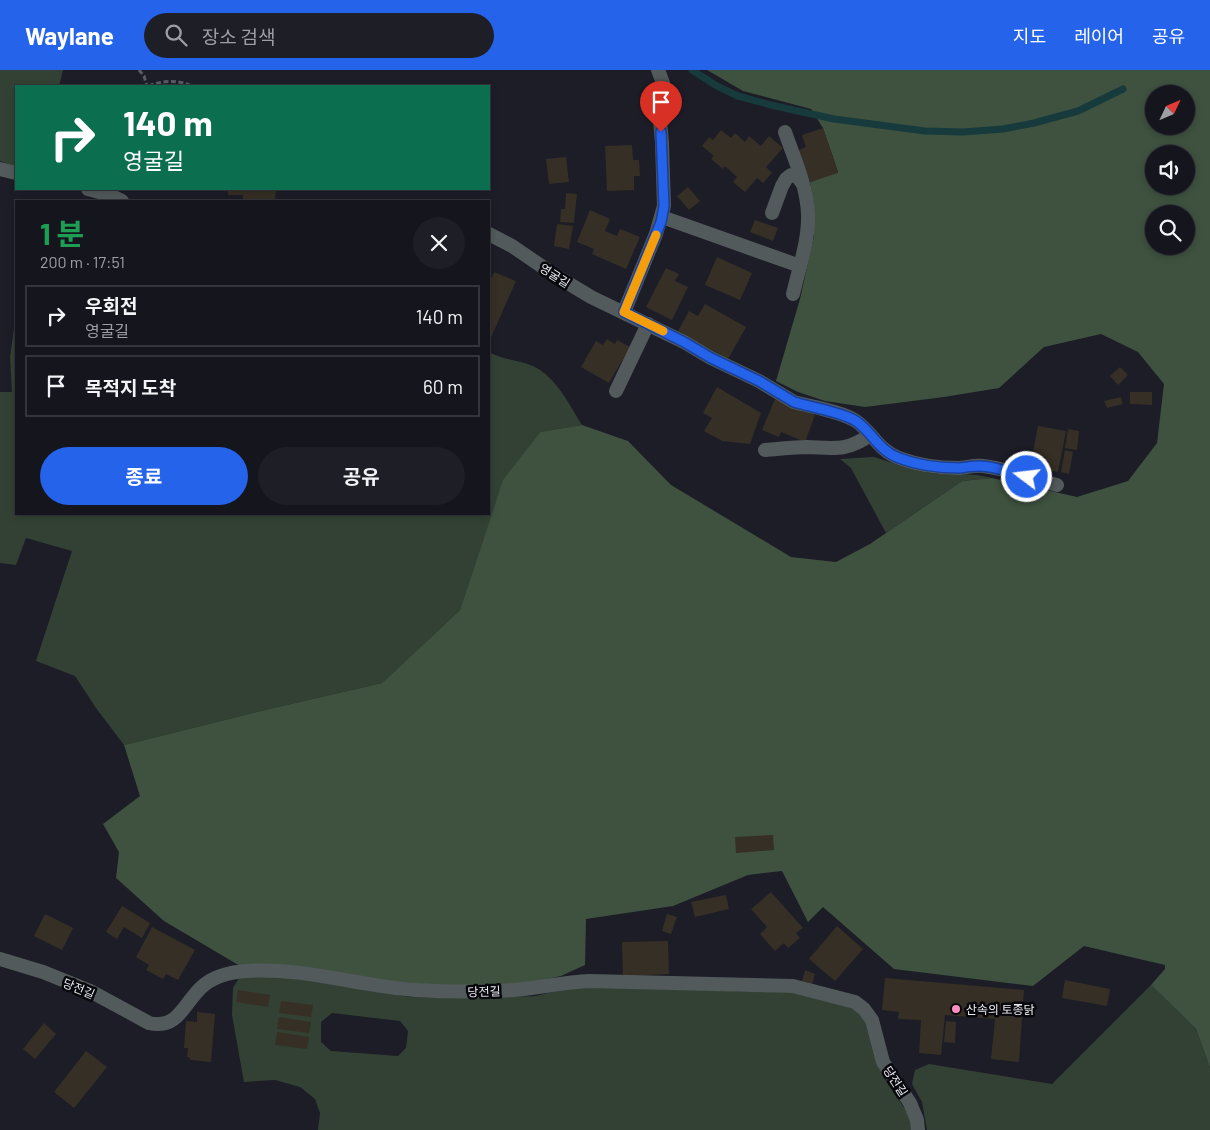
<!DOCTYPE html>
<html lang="ko">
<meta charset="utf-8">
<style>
body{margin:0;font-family:Barlow,"Noto Sans KR",sans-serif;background:#1e1f26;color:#f1f3f6;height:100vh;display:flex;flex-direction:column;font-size:19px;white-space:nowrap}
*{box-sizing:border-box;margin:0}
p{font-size:16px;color:#9d9fa4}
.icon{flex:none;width:28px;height:28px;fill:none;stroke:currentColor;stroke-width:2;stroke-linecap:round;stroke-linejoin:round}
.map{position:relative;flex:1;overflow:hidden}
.details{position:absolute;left:15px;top:130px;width:475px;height:315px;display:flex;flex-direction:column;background:#15161d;border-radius:0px;box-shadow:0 2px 8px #0003,0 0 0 1px #34353b}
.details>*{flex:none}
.top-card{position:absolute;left:15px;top:15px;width:475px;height:105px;border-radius:0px;box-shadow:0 2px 8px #0003,0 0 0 1px #34353b;background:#0b6e4f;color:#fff;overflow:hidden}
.needle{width:32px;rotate:46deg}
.tools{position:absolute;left:1145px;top:15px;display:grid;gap:10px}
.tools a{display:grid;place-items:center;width:50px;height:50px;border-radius:50%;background:#15161d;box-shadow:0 2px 8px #0003,0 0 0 1px #34353b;font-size:25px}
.pin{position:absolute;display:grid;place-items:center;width:42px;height:42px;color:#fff;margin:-51px -21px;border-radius:50% 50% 50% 0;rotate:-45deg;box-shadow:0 0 5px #0007}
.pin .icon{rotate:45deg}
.me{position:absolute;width:55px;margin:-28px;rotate:285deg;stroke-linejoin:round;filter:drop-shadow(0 0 4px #0008)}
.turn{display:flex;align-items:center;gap:18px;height:105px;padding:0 25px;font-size:22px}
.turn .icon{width:65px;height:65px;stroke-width:2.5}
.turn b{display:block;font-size:35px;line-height:42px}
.round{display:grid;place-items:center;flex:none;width:52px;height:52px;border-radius:26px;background:#1e1f26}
.summary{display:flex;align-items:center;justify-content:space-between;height:85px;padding:0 25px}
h1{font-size:30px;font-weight:700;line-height:38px;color:#1e9e55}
.button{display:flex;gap:10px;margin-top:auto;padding:10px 25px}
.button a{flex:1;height:58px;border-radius:30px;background:#2563eb;color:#fff;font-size:20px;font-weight:700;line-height:58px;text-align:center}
.button a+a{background:#1e1f26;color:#f1f3f6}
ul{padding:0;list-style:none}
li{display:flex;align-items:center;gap:15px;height:62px;margin:0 10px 8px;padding:0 15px;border:2px solid #34353b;border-radius:0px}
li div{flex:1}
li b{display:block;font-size:19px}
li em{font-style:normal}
header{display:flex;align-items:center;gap:30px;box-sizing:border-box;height:70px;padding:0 25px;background:#2563eb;color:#fff}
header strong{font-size:24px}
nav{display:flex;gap:28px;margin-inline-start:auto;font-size:18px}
.search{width:350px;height:45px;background:#1e1f26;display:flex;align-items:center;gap:12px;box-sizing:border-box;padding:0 18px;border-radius:28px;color:#9d9fa4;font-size:19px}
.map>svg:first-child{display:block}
.green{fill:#334134;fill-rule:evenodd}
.forest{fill:#3e523f;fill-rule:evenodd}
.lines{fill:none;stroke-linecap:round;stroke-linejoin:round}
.stream{stroke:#173a3c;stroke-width:7}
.building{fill:#362f25}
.path{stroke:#5a5b64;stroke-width:3;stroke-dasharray:5 2.5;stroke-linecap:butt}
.lane{stroke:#535a5b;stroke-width:14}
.route-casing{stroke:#184099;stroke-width:12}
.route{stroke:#2563eb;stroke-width:9}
.slow{stroke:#f59e0b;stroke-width:9}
.poi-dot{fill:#fd8ec0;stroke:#07070c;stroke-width:2}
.labels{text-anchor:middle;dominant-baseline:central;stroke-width:5;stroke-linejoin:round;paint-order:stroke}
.street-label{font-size:12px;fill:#ebecf3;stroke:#07070c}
.poi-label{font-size:12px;fill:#ebecf3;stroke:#07070c;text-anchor:start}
</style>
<header>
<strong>Waylane</strong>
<div class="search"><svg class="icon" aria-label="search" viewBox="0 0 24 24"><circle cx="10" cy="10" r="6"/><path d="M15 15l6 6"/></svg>장소 검색</div>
<nav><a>지도</a><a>레이어</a><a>공유</a></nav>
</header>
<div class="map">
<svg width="1210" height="1060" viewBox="0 0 1210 1060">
<rect width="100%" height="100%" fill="#1c1d27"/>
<g class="green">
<polygon points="0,0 63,0 59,16 16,16 16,97 0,91"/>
<path d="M16,243V444H489V282C503,290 518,290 533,296C556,307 569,334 582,355L540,362L503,411L460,540L382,613L265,640L124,675L96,638L75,606L36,591L72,481L26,468L16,495L0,493V322H12L10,287Z"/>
<path d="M874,387C893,393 910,400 930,403C951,406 972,402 992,408L962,411L886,463L851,398L840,389Z"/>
<path d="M266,905L341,915L409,927L472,928L536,926L560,920L585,917L805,923L851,936L861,943L868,954L884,1008L911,1048L913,1060H318L320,1043L315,1029L300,1017L275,1010L244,1012L232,945L233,918L239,908ZM332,943L400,951L408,961L406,978L398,986L331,981L321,972V952Z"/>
<polygon points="1151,915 1196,959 1210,998 1210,1060 927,1060 922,1032 912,1014 915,1000 929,994 1052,1014"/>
</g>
<path class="forest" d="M707,0H1210V998L1196,959L1151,915L1165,899V895L1084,876L1033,916L894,899L823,837L808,852L782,801L748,805L673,836L586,849L585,895L561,906L517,915L443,916L240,896L164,851L116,808L119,782L103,754L140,726L124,675L265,640L382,613L460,540L503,410L540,362L582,355L628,371L671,415L791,487L836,492L870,474L962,411L992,408L1077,427L1128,411L1157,373L1164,314L1138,282L1101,264L1044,277L999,318L944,327L865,337L825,331L798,322L776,311L800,229L814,166V135L810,112L838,102L823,58L811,39L743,21ZM1154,24H1186V56H1154ZM1154,84H1186V116H1154ZM1154,144H1186V176H1154Z"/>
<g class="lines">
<polyline class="stream" points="692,0 717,16 738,26 771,35 834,49 925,61 963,62 1003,59 1034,53 1078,41 1123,19"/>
</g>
<g class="building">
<polygon points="670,30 678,30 679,42 670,42"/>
<polygon points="823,58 838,103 810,112 799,80 806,77 802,65"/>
<polygon points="721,60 731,68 735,63 745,72 749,66 761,76 769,66 783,78 766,97 772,103 763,113 757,108 745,122 733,112 737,107 725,96 723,99 711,89 714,86 702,76 709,67 713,70"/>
<polygon points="632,75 633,90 639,90 640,106 634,106 634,120 607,121 605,76"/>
<polygon points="566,87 569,112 549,114 546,89"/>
<polygon points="688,117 700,131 689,140 677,126"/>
<polygon points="228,119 276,119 275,131 243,130 243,125 228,125"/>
<polygon points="566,123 577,124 574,153 560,152 561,139 565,139"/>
<polygon points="590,140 610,149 605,161 617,166 620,159 640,167 626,199 592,184 594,179 577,172"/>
<polygon points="755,150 778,158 773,171 750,162"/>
<polygon points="557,154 573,156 569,179 554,176"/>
<polygon points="717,187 752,203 740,230 705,215"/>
<polygon points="666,198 679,204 675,211 688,217 672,250 646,237"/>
<polygon points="494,202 516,211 490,270 489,270 489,211 490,211"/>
<polygon points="705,234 746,257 728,289 678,261 689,241 698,246"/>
<polygon points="607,269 615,274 617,270 630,277 609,313 581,297 596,271 603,275"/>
<polygon points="1120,297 1128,305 1118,315 1110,306"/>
<polygon points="717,317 761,343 750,374 722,371 704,361 712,348 703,343"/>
<polygon points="1130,322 1152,322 1152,335 1130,334"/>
<polygon points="1121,327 1123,334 1107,338 1104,331"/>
<polygon points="775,329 815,345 805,372 781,362 779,367 762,360"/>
<polygon points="1038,356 1066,361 1058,402 1030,397"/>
<polygon points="1068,359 1079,361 1077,380 1065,378"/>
<polygon points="1065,380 1073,382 1069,404 1061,402"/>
<polygon points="773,765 774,780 736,783 735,767"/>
<polygon points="771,822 803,858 796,863 800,868 788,878 784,873 775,881 760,864 767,857 751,839"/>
<polygon points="726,825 729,839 695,847 691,832"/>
<polygon points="122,836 150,853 142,868 124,857 117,869 106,862"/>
<polygon points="45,844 73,858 62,880 34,866"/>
<polygon points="667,844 677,847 671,864 662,861"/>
<polygon points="837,856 863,879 835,911 809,889"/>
<polygon points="152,857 195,880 178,910 166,904 163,909 146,900 149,895 136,887"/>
<polygon points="668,871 669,904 623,906 622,872"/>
<polygon points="805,900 815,904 812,914 802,911"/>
<polygon points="885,908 1024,920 1019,992 991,989 995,949 945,945 941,985 919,983 921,950 898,949 899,942 882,940"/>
<polygon points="1065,910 1110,919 1107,936 1062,928"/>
<polygon points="238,920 270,925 268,937 236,932"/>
<polygon points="281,931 313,935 311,947 279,943"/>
<polygon points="197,942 215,944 211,992 190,990 190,988 187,987 188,978 184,978 186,951 197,952"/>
<polygon points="279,947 311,952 309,963 277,959"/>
<polygon points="946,951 956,952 955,973 944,972"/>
<polygon points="44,953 56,964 35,989 23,979"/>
<polygon points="277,962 309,967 307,979 275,975"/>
<polygon points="86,981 107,997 74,1038 54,1022"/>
</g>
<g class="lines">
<g class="path">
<polyline points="139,0 144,6 147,16"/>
<path d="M149,16C163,10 178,10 192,16"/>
</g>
<g class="lane">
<path d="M785,62C794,88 807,116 808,144C809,170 799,198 793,224"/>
<polyline points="0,99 16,103"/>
<polyline points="88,119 110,125 122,131"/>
<polyline points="772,143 782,116 786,109 791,105 797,106 802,113"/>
<polyline points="662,147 800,196"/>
<path d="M489,164L512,176L553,204L591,227L684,272L711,288L759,311L794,332C812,337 841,341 856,351C872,362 879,381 899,388C917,395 941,398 960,398C968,397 975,395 983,396C1008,399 1033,409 1057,415"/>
<polyline points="624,242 656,164 664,136 662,73 660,50 663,13 658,0"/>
<polyline points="616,321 648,254"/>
<path d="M765,380C779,379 793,377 807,377C834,378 846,382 870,365"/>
<path d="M0,889L43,902L90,921L149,953C180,960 184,931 204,915C215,906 232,902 246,901C303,897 359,916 416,920C448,922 482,922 514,920C539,918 564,912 589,911L793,916L855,932L864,939L872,950L883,992L910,1033L917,1050L918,1060"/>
</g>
</g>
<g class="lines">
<defs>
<path id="route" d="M661,62L664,136L661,152L624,242L684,272L711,288L759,311L794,332C810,337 842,342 856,351C872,362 879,381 899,388C917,395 941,398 960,398C966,397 972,396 979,396C995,396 1012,403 1027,407"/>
</defs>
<use href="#route" class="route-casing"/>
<use href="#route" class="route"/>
<polyline class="slow" points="656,165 624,242 663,261"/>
</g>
<circle class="poi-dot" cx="956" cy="939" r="5"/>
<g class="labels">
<g class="street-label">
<text transform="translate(555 205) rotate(33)">영굴길</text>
<text transform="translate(79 918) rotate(23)">당전길</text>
<text transform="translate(484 921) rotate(-2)">당전길</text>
<text transform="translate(896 1011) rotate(57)">당전길</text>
</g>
<g class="poi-label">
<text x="966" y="939">산속의 토종닭</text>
</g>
</g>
</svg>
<div class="tools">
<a><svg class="needle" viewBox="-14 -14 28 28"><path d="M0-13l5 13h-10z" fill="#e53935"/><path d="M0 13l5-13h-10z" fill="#9d9fa4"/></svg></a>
<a><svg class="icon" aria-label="sound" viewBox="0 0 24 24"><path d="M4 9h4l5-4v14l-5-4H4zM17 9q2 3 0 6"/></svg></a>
<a><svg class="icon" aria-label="search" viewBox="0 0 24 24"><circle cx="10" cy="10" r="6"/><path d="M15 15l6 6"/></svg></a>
</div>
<div class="pin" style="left:661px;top:62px;background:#d93025"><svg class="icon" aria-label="arrive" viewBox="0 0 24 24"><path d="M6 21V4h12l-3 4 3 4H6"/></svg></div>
<svg class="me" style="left:1027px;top:407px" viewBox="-20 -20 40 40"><circle r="17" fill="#2563eb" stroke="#fff" stroke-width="3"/><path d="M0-11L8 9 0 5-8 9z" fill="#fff"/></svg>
<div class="top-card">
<div class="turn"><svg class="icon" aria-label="right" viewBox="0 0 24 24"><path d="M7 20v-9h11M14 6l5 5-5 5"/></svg><div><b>140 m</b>영굴길</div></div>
</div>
<section class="details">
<div class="summary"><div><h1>1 분</h1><p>200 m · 17:51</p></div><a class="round"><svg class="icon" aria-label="close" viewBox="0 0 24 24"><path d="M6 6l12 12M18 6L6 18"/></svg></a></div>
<ul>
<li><svg class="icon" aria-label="right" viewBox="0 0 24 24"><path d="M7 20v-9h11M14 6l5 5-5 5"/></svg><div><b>우회전</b><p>영굴길</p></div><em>140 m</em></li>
<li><svg class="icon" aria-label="arrive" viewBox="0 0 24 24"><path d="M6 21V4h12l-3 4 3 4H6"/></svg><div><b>목적지 도착</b></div><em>60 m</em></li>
</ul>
<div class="button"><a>종료</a><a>공유</a></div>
</section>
</div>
